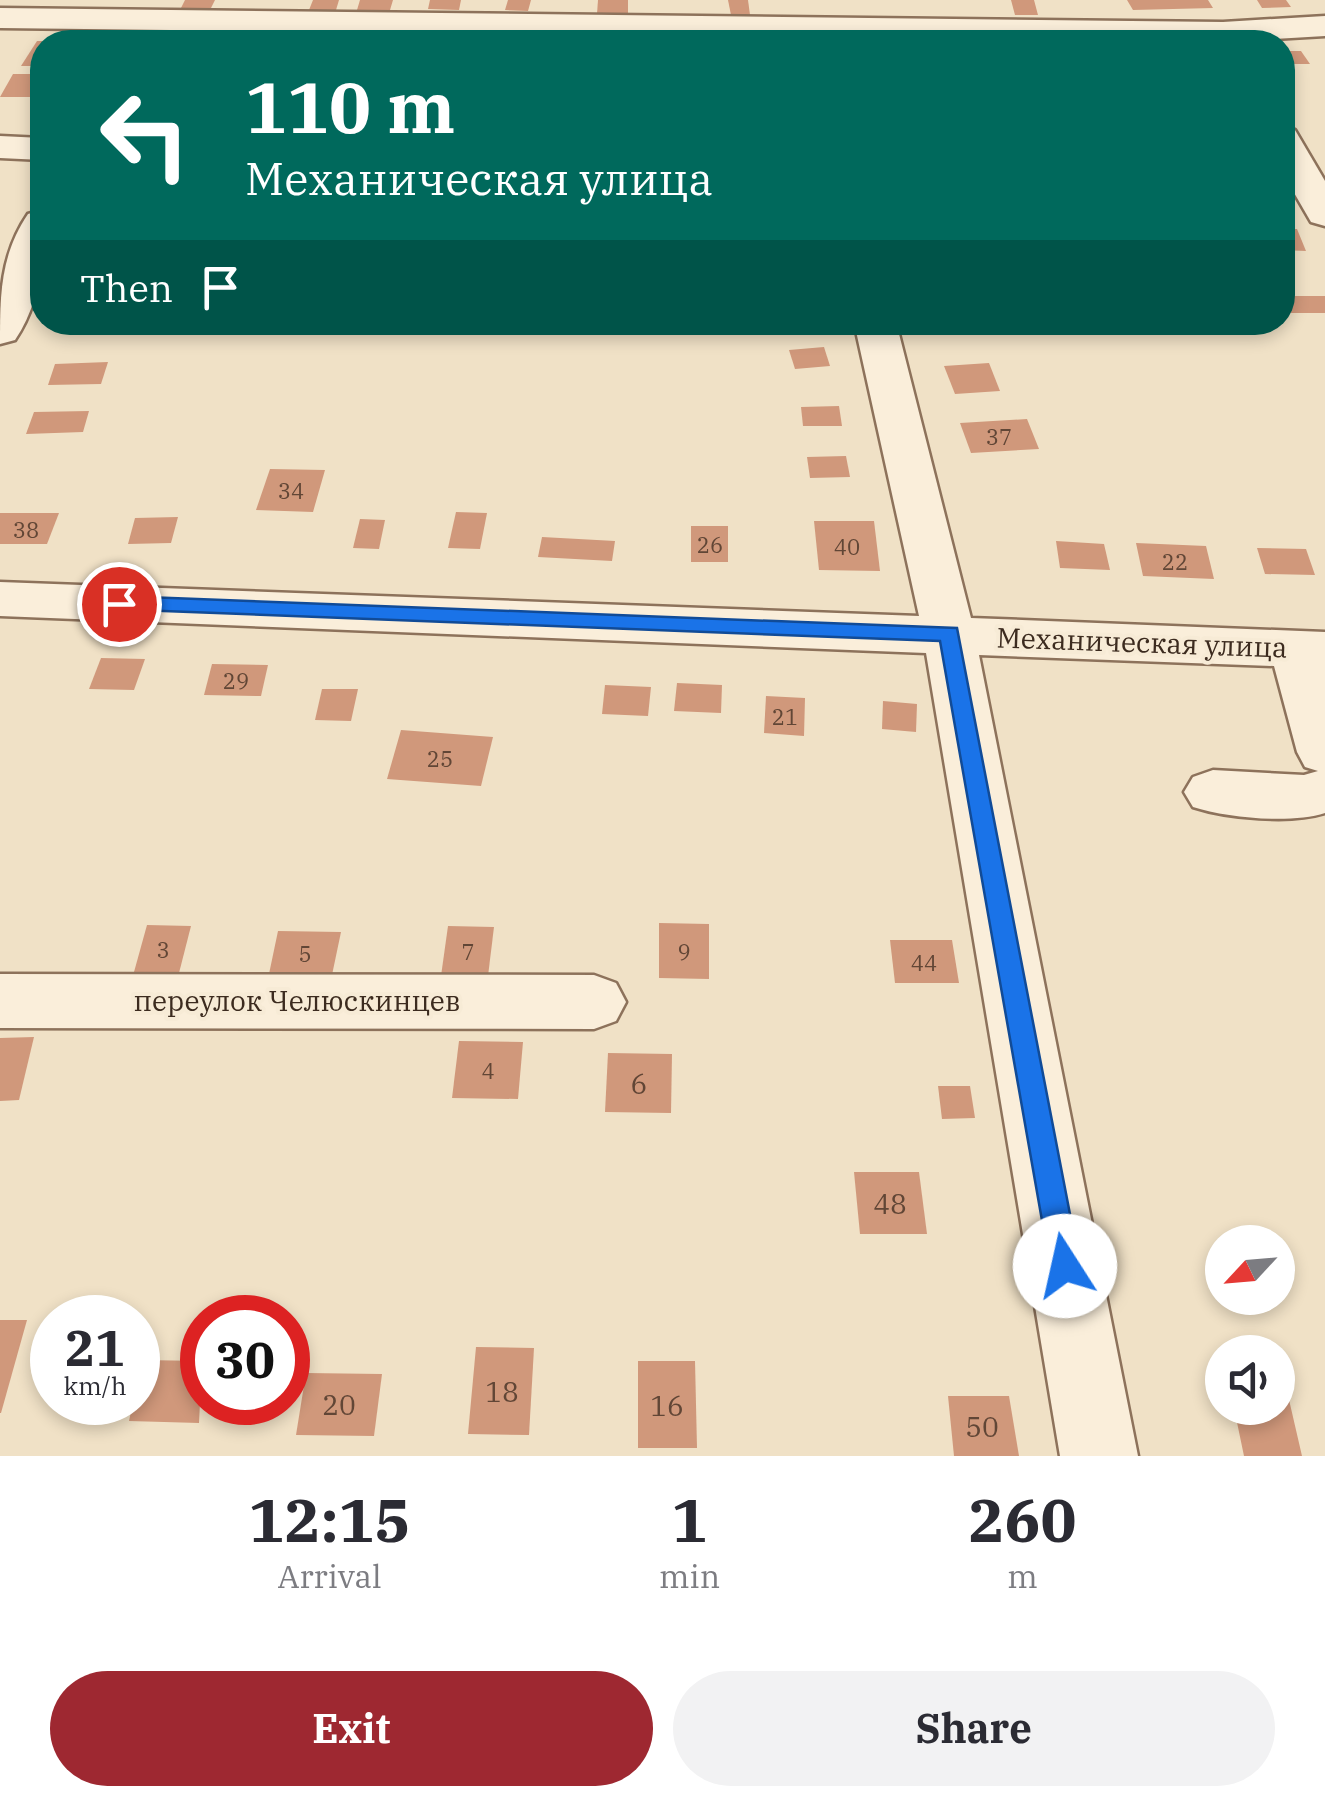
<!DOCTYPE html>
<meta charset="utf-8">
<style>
body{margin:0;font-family:"IBM Plex Serif",serif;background:#f2f2f3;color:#2b2b33;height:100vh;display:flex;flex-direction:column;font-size:38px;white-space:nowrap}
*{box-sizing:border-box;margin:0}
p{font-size:32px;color:#7c7c81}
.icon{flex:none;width:55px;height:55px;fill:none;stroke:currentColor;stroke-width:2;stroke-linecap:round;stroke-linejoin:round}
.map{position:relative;height:1456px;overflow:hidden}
.drawer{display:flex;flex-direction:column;background:#fff;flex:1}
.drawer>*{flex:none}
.top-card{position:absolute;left:30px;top:30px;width:1265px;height:305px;border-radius:40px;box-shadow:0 5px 15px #0003;background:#00695c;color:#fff;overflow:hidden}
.needle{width:65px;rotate:244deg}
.controls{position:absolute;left:1205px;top:1225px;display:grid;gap:20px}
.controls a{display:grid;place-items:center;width:90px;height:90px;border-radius:50%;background:#fff;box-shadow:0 5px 15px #0003;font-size:50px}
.speed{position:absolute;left:30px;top:1295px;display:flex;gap:20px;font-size:50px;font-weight:700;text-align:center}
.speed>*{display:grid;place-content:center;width:130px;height:130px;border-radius:50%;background:#fff;box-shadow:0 5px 15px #0003;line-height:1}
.speed small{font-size:25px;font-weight:400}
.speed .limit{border:15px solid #d22;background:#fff;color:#111}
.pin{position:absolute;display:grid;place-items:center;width:85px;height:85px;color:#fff;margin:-42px;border:5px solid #fff;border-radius:50%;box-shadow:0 2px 10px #0007}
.me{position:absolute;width:110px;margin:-55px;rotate:350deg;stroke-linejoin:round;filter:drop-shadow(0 0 8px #0008)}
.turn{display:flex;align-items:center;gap:35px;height:210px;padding:0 50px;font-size:45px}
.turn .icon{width:130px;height:130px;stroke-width:2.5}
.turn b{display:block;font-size:70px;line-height:85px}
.then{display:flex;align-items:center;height:95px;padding:0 50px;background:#0003;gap:20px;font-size:38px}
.eta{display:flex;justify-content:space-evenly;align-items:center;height:170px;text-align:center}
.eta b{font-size:60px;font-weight:700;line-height:70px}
.cta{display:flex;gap:20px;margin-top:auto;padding:20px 50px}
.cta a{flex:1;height:115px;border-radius:60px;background:#9e2831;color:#fff;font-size:40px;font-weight:700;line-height:115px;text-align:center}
.cta a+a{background:#f2f2f3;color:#2b2b33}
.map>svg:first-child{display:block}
.building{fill:#d0987b}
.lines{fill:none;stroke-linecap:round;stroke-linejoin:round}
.minor-casing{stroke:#8d725b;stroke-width:5}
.minor{fill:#faeeda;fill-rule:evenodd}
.route{fill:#1a73e8;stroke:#114b97;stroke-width:2.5}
.labels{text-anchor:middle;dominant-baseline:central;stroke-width:8;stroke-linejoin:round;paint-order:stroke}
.number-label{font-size:22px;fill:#614636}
.street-label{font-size:28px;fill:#3c2b1f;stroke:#f7ebd6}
.near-number-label{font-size:28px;fill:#614636}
</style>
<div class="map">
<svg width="1325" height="1456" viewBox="0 0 1325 1456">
<rect width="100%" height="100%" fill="#f0e1c6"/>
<g class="building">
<polygon points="185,0 215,0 211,8 181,8"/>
<polygon points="313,0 339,0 336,10 309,10"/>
<polygon points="360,0 393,0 390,10 357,10"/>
<polygon points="430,0 461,0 459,10 428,9"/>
<polygon points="508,0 531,0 528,11 505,10"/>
<polygon points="598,0 628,0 628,14 597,14"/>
<polygon points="728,0 748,0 750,15 731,15"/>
<polygon points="1011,0 1034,0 1038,15 1015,15"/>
<polygon points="1127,0 1208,0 1213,8 1133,10"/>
<polygon points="1257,0 1286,0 1291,7 1262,8"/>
<polygon points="37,41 42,41 42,66 21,66"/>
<polygon points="1282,51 1301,51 1310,64 1284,64"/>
<polygon points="13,74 42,74 42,97 0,97"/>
<polygon points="1282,229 1297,229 1306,251 1282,250"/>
<polygon points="1284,296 1325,296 1325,313 1291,313"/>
<polygon points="824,347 830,366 795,369 789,350"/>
<polygon points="108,362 101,384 48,385 55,364"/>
<polygon points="989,363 1000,391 955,394 944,366"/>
<polygon points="839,406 842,426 803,426 801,407"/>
<polygon points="89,411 83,432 26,434 34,412"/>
<polygon points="1027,419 1039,449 971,453 960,423"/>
<polygon points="846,456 850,477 810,478 807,457"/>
<polygon points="270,469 325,470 313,512 256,510"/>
<polygon points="456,512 487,513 480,549 448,548"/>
<polygon points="0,513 59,513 47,544 0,544"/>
<polygon points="178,517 171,543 128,544 135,518"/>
<polygon points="360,519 385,520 379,549 353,548"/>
<polygon points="814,521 874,521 880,571 819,570"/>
<rect x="691" y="526" width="37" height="36"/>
<polygon points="542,537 615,541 612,561 538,557"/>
<polygon points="1056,541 1104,544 1110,570 1060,568"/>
<polygon points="1136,543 1206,546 1214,579 1143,576"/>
<polygon points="1257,548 1306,549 1315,575 1265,574"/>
<polygon points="101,658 145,659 134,690 89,689"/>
<polygon points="212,664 268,665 261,696 204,695"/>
<polygon points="677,683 722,685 721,713 674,711"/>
<polygon points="605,685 651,687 648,716 602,714"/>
<polygon points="322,689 358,689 351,721 315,720"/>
<polygon points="766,696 805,698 804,736 764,733"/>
<polygon points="883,701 917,704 916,732 882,729"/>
<polygon points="401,730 493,737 481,786 387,779"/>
<polygon points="659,923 709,924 709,979 659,978"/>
<polygon points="147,925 191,926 179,973 134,972"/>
<polygon points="448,926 494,927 488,976 441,976"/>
<polygon points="278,931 341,932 332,975 269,974"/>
<polygon points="890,940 952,940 959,983 895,983"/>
<polygon points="34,1037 19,1100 0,1101 0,1038"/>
<polygon points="459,1041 523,1042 518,1099 452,1098"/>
<polygon points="608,1053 672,1054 671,1113 605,1112"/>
<polygon points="938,1086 970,1086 975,1118 942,1119"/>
<polygon points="854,1172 919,1172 927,1234 860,1234"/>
<polygon points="0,1320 27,1320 1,1413 0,1413"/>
<polygon points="476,1347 534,1348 529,1435 468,1434"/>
<polygon points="143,1360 202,1361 199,1423 129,1421 133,1402 138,1402"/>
<polygon points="638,1361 695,1361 697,1448 638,1448"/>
<polygon points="1278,1365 1281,1365 1302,1456 1244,1456 1234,1408 1278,1408"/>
<polygon points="306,1373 382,1374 374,1436 296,1435"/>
<polygon points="948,1396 1009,1396 1019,1456 954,1456"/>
</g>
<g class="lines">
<defs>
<g id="minor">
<polygon points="0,8 1223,22 1325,16 1325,36 1223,42 0,28"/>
<polygon points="1282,127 1295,130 1325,181 1325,226 1311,222 1282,172"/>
<polygon points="0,136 42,138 42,160 0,158"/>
<path d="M42,210C45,254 41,302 15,340L0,344C0,296 0,255 28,214Z"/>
<path d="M854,322H896L971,618L1325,632V813C1291,824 1227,818 1193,807L1184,792L1193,777L1213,770L1304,775L1318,771L1305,767L1297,752L1274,666L979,655L1138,1456H1060L926,653L0,616V582L919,616Z"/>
<polygon points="0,974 594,975 616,983 626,1002 616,1021 594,1029 0,1028"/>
</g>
</defs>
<use href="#minor" class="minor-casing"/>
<use href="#minor" class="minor"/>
</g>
<polygon class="route" points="119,596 957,628 1080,1266 1075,1276 1065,1280 1054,1276 1050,1266 940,641 111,609 108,604"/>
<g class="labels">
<g class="number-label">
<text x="999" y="436">37</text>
<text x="291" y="490">34</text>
<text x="26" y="529">38</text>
<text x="710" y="544">26</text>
<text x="847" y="546">40</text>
<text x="1175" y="561">22</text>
<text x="236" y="680">29</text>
<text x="785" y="716">21</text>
<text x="440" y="758">25</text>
<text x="163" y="949">3</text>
<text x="468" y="951">7</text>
<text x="684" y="951">9</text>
<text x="305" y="953">5</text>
<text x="924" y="962">44</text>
<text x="488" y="1070">4</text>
</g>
<g class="street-label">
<text transform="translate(1142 642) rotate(2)">Механическая улица</text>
<text x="297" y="1000">переулок Челюскинцев</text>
</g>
<g class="near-number-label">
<text x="639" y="1083">6</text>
<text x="890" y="1203">48</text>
<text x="502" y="1391">18</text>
<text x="339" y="1404">20</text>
<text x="667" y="1405">16</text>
<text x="982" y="1426">50</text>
</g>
</g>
</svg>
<div class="controls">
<a><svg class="needle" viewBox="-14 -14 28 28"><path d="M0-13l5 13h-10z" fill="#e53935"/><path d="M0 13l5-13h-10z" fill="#7c7c81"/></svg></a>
<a><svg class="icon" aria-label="sound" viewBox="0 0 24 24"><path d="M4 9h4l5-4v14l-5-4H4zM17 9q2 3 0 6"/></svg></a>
</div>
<div class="speed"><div>21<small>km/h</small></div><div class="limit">30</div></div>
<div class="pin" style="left:119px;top:604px;background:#d93025"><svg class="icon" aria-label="arrive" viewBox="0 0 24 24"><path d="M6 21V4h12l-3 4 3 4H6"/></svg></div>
<svg class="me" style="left:1065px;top:1266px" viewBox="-20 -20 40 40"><circle r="19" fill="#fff"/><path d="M0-13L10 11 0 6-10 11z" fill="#1a73e8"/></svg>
<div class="top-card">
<div class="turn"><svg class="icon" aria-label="left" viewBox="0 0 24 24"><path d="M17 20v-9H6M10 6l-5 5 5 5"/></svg><div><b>110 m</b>Механическая улица</div></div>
<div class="then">Then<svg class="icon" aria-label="arrive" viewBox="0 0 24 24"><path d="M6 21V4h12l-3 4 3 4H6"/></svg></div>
</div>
</div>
<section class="drawer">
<div class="eta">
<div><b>12:15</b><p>Arrival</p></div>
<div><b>1</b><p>min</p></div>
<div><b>260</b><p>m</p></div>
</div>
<div class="cta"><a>Exit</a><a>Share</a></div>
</section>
